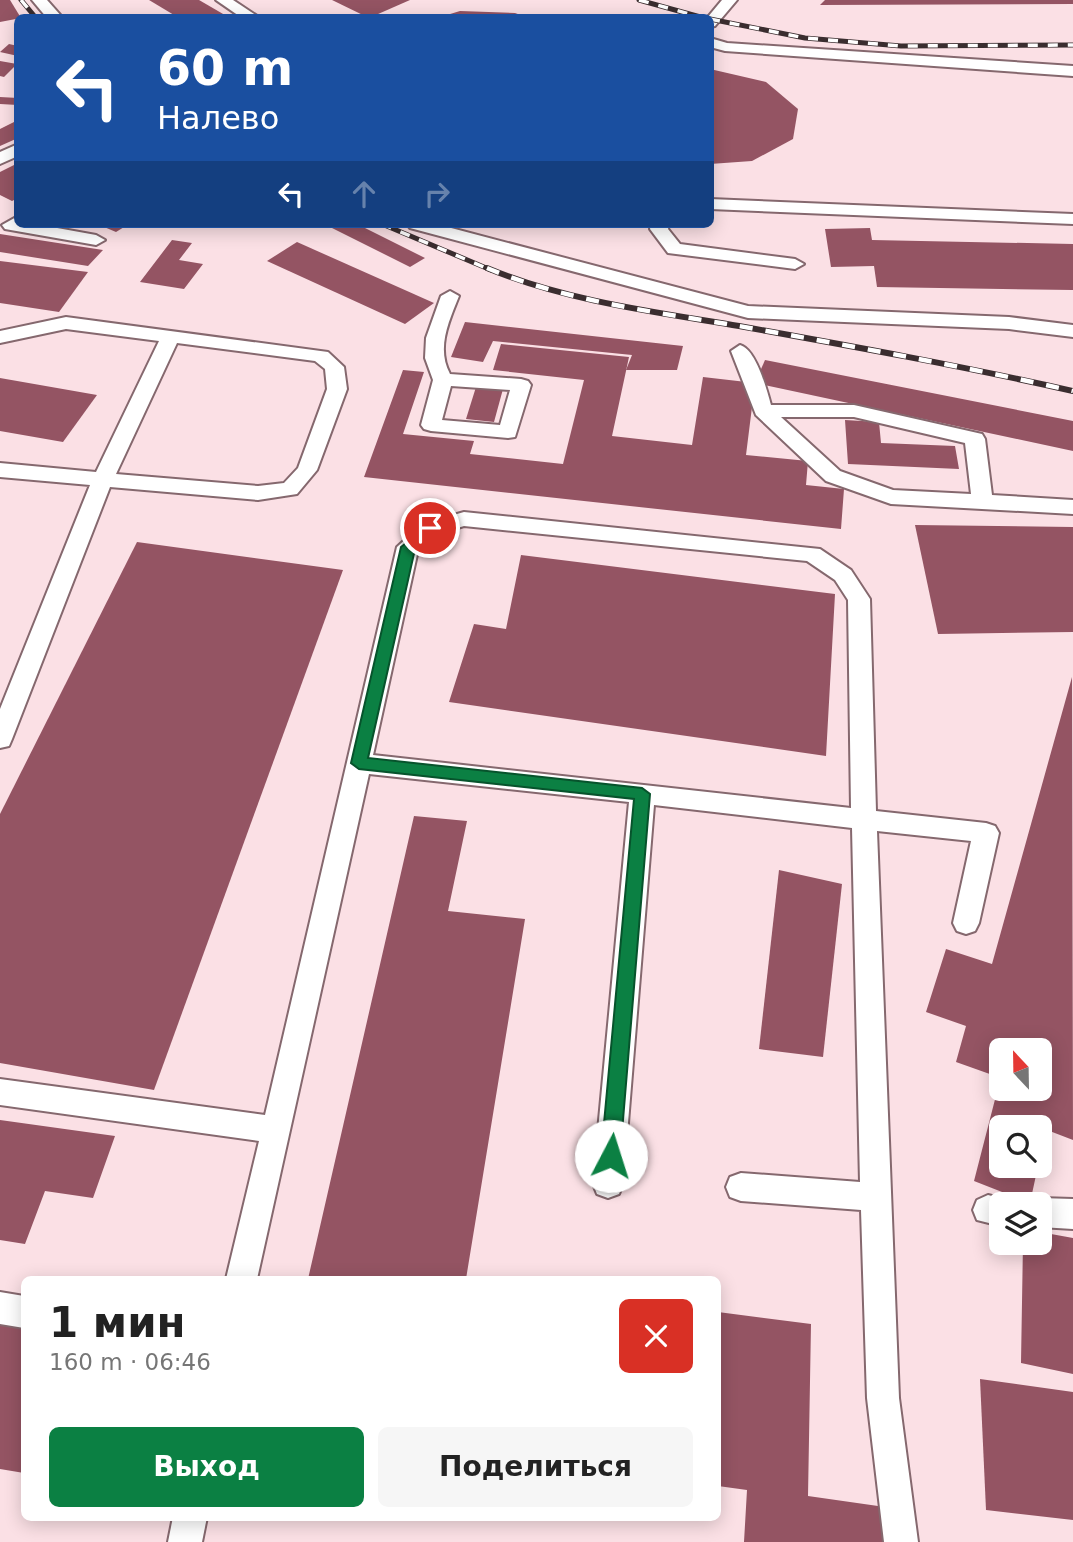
<!DOCTYPE html>
<html lang="ru">
<meta charset="utf-8">
<style>
body{margin:0;font-family:"DejaVu Sans",sans-serif;background:#f6f6f6;color:#222;height:100vh;display:flex;flex-direction:column;font-size:26px;white-space:nowrap}
*{box-sizing:border-box;margin:0}
p{font-size:23px;color:#767676}
.icon{flex:none;width:38px;height:38px;fill:none;stroke:currentColor;stroke-width:2;stroke-linecap:round;stroke-linejoin:round}
.map{position:relative;flex:1;overflow:hidden}
.panel{position:absolute;left:21px;top:1276px;width:700px;height:245px;display:flex;flex-direction:column;background:#fff;border-radius:10px;box-shadow:0 4px 18px #0003}
.panel>*{flex:none}
.banner{position:absolute;left:14px;top:14px;width:700px;height:214px;border-radius:10px;box-shadow:0 4px 18px #0003;background:#1a4fa0;color:#fff;overflow:hidden}
.needle{width:46px;rotate:338deg}
.fabs{position:absolute;left:989px;top:1038px;display:grid;gap:14px}
.fabs a{display:grid;place-items:center;width:63px;height:63px;border-radius:10px;background:#fff;box-shadow:0 4px 18px #0003;font-size:35px}
.pin{position:absolute;display:grid;place-items:center;width:60px;height:60px;color:#fff;margin:-30px;border:4px solid #fff;border-radius:50%;box-shadow:0 2px 7px #0007}
.me{position:absolute;width:77px;margin:-38px;rotate:5deg;stroke-linejoin:round;filter:drop-shadow(0 0 5px #0008)}
.turn{display:flex;align-items:center;gap:24px;height:147px;padding:0 28px;font-size:32px}
.turn .icon{width:91px;height:91px;stroke-width:2.5}
.turn b{display:block;font-size:49px;line-height:60px}
.lanes{display:flex;align-items:center;height:66px;padding:0 28px;background:#0003;justify-content:center;gap:35px;direction:ltr}
.lanes .off{opacity:.35}
.round{display:grid;place-items:center;flex:none;width:74px;height:74px;border-radius:10px;background:#f6f6f6}
.overview{display:flex;align-items:center;justify-content:space-between;height:119px;padding:0 28px}
h1{font-size:42px;font-weight:700;line-height:52px}
.action{display:flex;gap:14px;margin-top:auto;padding:14px 28px}
.action a{flex:1;height:80px;border-radius:10px;background:#0b8043;color:#fff;font-size:28px;font-weight:700;line-height:80px;text-align:center}
.action a+a{background:#f6f6f6;color:#222}
.map>svg:first-child{display:block}
.building{fill:#945463}
.lines{fill:none;stroke-linecap:round;stroke-linejoin:round}
.service-casing{stroke:#85686e;stroke-width:4}
.service{fill:#fff;fill-rule:evenodd}
.rail-far1-casing{stroke:#3a2d2f;stroke-width:5}
.rail-casing{stroke:#3a2d2f;stroke-width:6}
.rail-far1{stroke:#fff;stroke-width:3.5;stroke-dasharray:10;stroke-linecap:butt}
.rail{stroke:#fff;stroke-width:4.5;stroke-dasharray:13;stroke-linecap:butt}
.route{fill:#0b8043;stroke:#07532c;stroke-width:2}
</style>
<div class="map">
<svg width="1073" height="1542" viewBox="0 0 1073 1542">
<rect width="100%" height="100%" fill="#fbe0e5"/>
<g class="building">
<polygon points="0,0 10,0 21,18 0,22"/>
<polygon points="149,0 199,0 230,18 179,18"/>
<polygon points="332,0 410,0 369,18"/>
<polygon points="825,0 1073,0 1073,4 820,5"/>
<polygon points="460,11 515,13 526,17 437,18"/>
<polygon points="9,44 18,46 18,56 0,52"/>
<polygon points="0,61 17,64 4,77 0,76"/>
<polygon points="710,69 766,82 798,109 793,139 752,161 710,164"/>
<polygon points="0,97 18,98 18,105 0,104"/>
<polygon points="14,122 18,124 18,138 0,146 0,129"/>
<polygon points="18,163 18,198 12,201 0,195 0,172"/>
<polygon points="97,224 129,224 116,232"/>
<polygon points="324,224 357,224 425,258 410,267"/>
<polygon points="870,228 872,240 1073,244 1073,290 877,287 874,266 831,267 825,229"/>
<polygon points="0,234 103,250 88,266 0,252"/>
<polygon points="172,240 192,243 179,260 203,264 184,289 140,282"/>
<polygon points="297,242 434,303 405,324 267,261"/>
<polygon points="0,261 88,272 59,312 0,303"/>
<polygon points="465,322 683,346 677,370 626,370 632,355 493,341 483,362 451,357"/>
<polygon points="501,344 629,357 612,436 692,445 703,377 755,383 746,455 808,461 806,485 844,489 841,529 364,477 403,370 424,372 403,434 474,441 470,454 563,464 584,380 493,370"/>
<polygon points="765,360 1073,421 1073,451 755,383"/>
<polygon points="0,378 97,395 63,442 0,431"/>
<polygon points="476,387 503,389 494,422 466,419"/>
<polygon points="845,420 879,422 881,443 955,446 959,469 848,464"/>
<polygon points="915,525 1073,527 1073,632 938,634"/>
<polygon points="137,542 343,570 154,1090 0,1063 0,814"/>
<polygon points="521,555 835,594 826,756 449,702 474,624 506,629"/>
<polygon points="1072,677 1073,1140 1047,1130 1040,1156 1040,1127 1001,1127 1001,1166 1038,1166 1030,1203 974,1181 1000,1080 1001,1088 1040,1088 1040,1050 1001,1050 1001,1078 956,1062 966,1026 926,1012 946,949 992,964"/>
<polygon points="414,816 467,821 448,911 525,919 466,1279 308,1279"/>
<polygon points="779,870 842,884 823,1057 759,1049"/>
<polygon points="0,1120 115,1136 93,1198 45,1191 25,1244 0,1240"/>
<polygon points="1040,1232 1073,1238 1073,1374 1021,1363 1023,1242 1040,1242"/>
<polygon points="718,1312 811,1324 808,1496 885,1507 886,1542 744,1542 747,1490 718,1486"/>
<polygon points="0,1324 24,1328 24,1473 0,1469"/>
<polygon points="980,1379 1073,1392 1073,1520 986,1510"/>
</g>
<g class="lines">
<defs>
<g id="service">
<polygon points="32,0 47,0 63,18 47,18"/>
<polygon points="216,0 233,0 260,18 242,18"/>
<polygon points="722,0 737,0 715,26 710,27 710,18 707,18"/>
<polygon points="710,38 727,43 1073,66 1073,76 725,51 710,47"/>
<polygon points="18,144 18,156 0,164 0,152"/>
<polygon points="710,199 1073,214 1073,224 710,209"/>
<polygon points="18,216 18,224 35,224 96,235 105,240 96,245 5,229 2,225"/>
<polygon points="407,224 436,224 748,306 1009,317 1073,325 1073,337 1009,329 748,318 410,228"/>
<polygon points="651,224 669,224 668,229 680,244 795,259 804,264 795,269 668,253 650,229"/>
<path d="M450,291L459,296C449,321 436,348 450,374L521,379L528,381L531,385L515,437L508,438L431,431L424,429L421,425L433,380L425,358L426,338L441,296ZM451,386L510,390L500,425L442,420Z"/>
<path d="M66,317L328,352L344,367L347,389L317,470L297,494L258,500L110,487L12,739L9,746L0,748V709L90,485L0,477V463L96,472L159,341L66,329L0,343V331ZM177,343L315,361L325,369L327,389L298,468L284,483L258,486L116,474Z"/>
<path d="M740,345C756,349 767,390 771,405H854L982,434L985,439L992,495L1073,500V514L891,504L826,481L756,415L731,351ZM781,417H854L965,443L971,494L893,490L840,471Z"/>
<path d="M464,512L820,549L851,570L870,599L876,811L986,823L995,826L999,833L979,923L975,931L966,934L957,931L953,923L971,841L877,831L899,1398L918,1542H884L867,1398L861,1210L741,1201L730,1197L726,1187L730,1177L741,1173L860,1182L852,828L654,805L623,1184L619,1194L608,1198L597,1194L593,1184L629,802L369,774L257,1279H226L259,1141L0,1105V1079L265,1115L397,547L422,524ZM464,526L807,561L835,580L848,600L851,808L373,755L418,550L438,534Z"/>
<polygon points="988,1195 1012,1201 1013,1204 1001,1204 1001,1226 977,1220 973,1210 977,1200"/>
<polygon points="1040,1198 1073,1199 1073,1229 1040,1227 1040,1204 1029,1204"/>
<polygon points="0,1292 24,1296 24,1328 0,1324"/>
<polygon points="173,1517 207,1517 202,1542 168,1542"/>
</g>
</defs>
<use href="#service" class="service-casing"/>
<use href="#service" class="service"/>
<defs>
<g id="rail-far1">
<polyline points="21,0 36,18"/>
<polyline points="639,0 704,18"/>
<polyline points="710,19 805,38 901,46 1073,45"/>
<polyline points="382,224 491,270"/>
</g>
<path id="rail" d="M487,268C566,301 655,312 739,326C851,346 962,366 1073,391"/>
</defs>
<use href="#rail-far1" class="rail-far1-casing"/>
<use href="#rail" class="rail-casing"/>
<use href="#rail-far1" class="rail-far1"/>
<use href="#rail" class="rail"/>
</g>
<polygon class="route" points="430,524 437,528 435,532 415,549 368,758 642,788 650,794 620,1156 618,1162 611,1165 604,1162 601,1156 634,799 359,769 351,763 401,547"/>
</svg>
<div class="fabs">
<a><svg class="needle" viewBox="-14 -14 28 28"><path d="M0-13l5 13h-10z" fill="#e53935"/><path d="M0 13l5-13h-10z" fill="#767676"/></svg></a>
<a><svg class="icon" aria-label="search" viewBox="0 0 24 24"><circle cx="10" cy="10" r="6"/><path d="M15 15l6 6"/></svg></a>
<a><svg class="icon" aria-label="layers" viewBox="0 0 24 24"><path d="M12 4l9 5-9 5-9-5zM3 14l9 5 9-5"/></svg></a>
</div>
<div class="pin" style="left:430px;top:528px;background:#d93025"><svg class="icon" aria-label="arrive" viewBox="0 0 24 24"><path d="M6 21V4h12l-3 4 3 4H6"/></svg></div>
<svg class="me" style="left:611px;top:1156px" viewBox="-20 -20 40 40"><circle r="19" fill="#fff"/><path d="M0-13L10 11 0 6-10 11z" fill="#0b8043"/></svg>
<div class="banner">
<div class="turn"><svg class="icon" aria-label="left" viewBox="0 0 24 24"><path d="M17 20v-9H6M10 6l-5 5 5 5"/></svg><div><b>60 m</b>Налево</div></div>
<div class="lanes"><svg class="icon" aria-label="left" viewBox="0 0 24 24"><path d="M17 20v-9H6M10 6l-5 5 5 5"/></svg><svg class="icon off" aria-label="ahead" viewBox="0 0 24 24"><path d="M12 20V5M6 11l6-6 6 6"/></svg><svg class="icon off" aria-label="right" viewBox="0 0 24 24"><path d="M7 20v-9h11M14 6l5 5-5 5"/></svg></div>
</div>
<section class="panel">
<div class="overview"><div><h1>1 мин</h1><p>160 m · 06:46</p></div><a class="round" style="background:#d93025;color:#fff"><svg class="icon" aria-label="close" viewBox="0 0 24 24"><path d="M6 6l12 12M18 6L6 18"/></svg></a></div>
<div class="action"><a>Выход</a><a>Поделиться</a></div>
</section>
</div>
